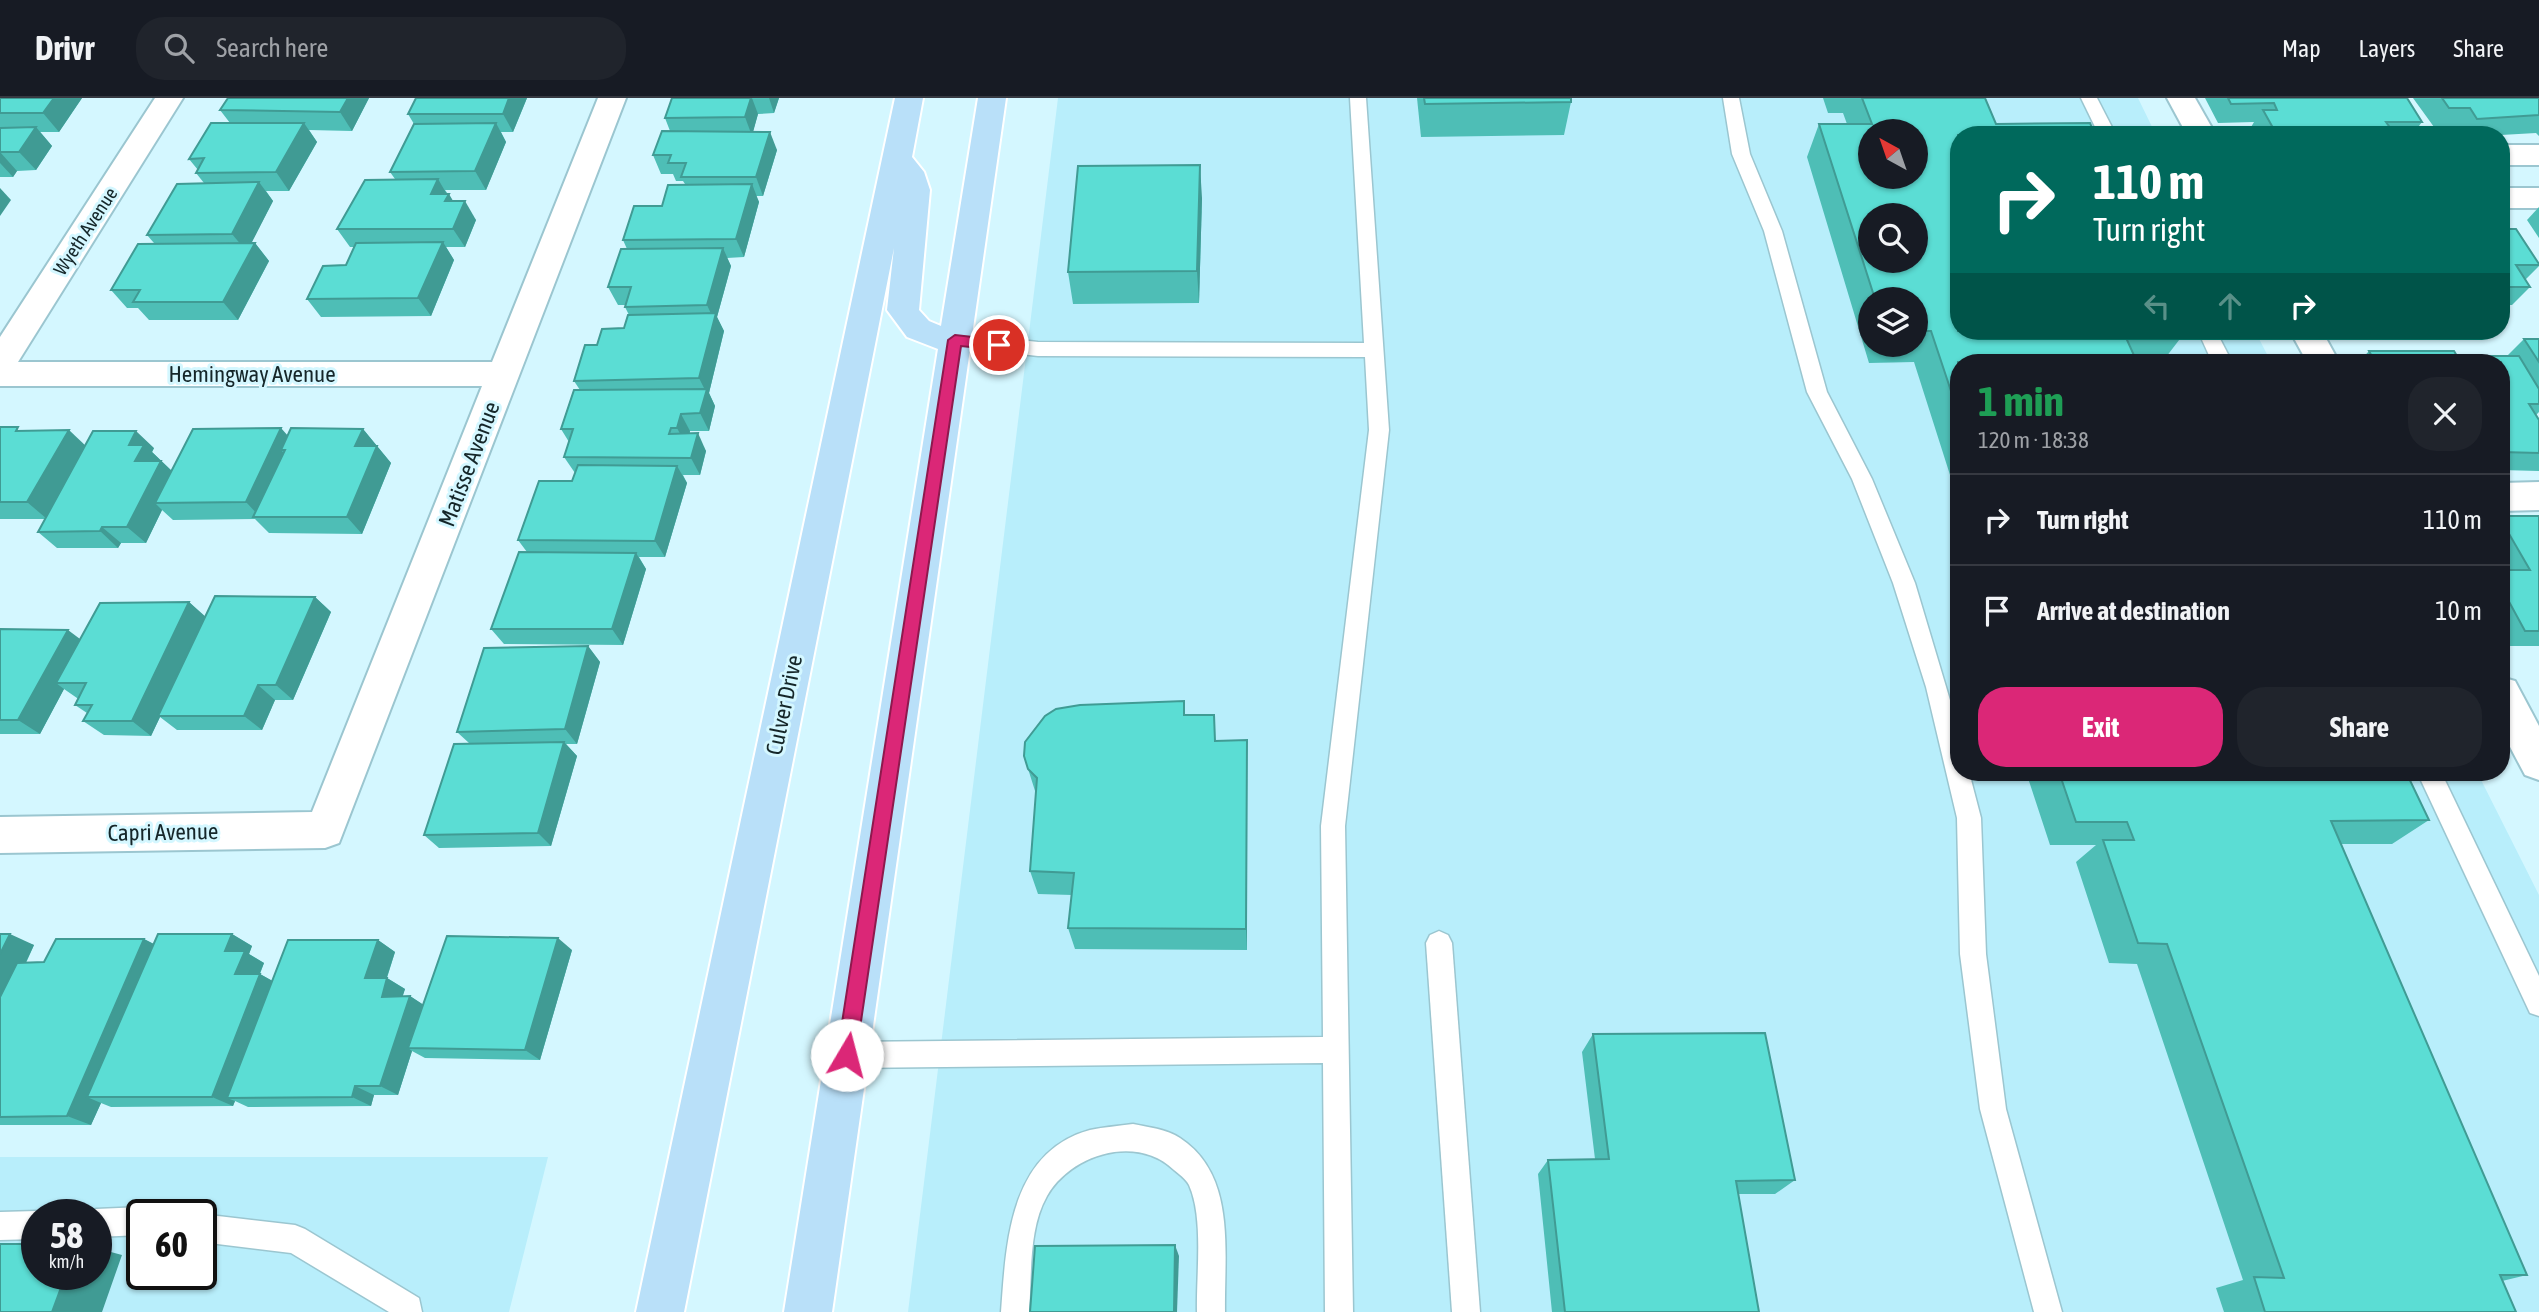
<!DOCTYPE html>
<meta charset="utf-8">
<style>
body{margin:0;font-family:"Asap Condensed",sans-serif;background:#20242c;color:#f1f3f6;height:100vh;display:flex;flex-direction:column;font-size:26px;white-space:nowrap}
*{box-sizing:border-box;margin:0}
p{font-size:23px;color:#9ea1a6}
.icon{flex:none;width:38px;height:38px;fill:none;stroke:currentColor;stroke-width:2;stroke-linecap:round;stroke-linejoin:round}
.map{position:relative;flex:1;overflow:hidden}
.side{position:absolute;left:1950px;top:256px;width:560px;height:427px;display:flex;flex-direction:column;background:#171b24;border-radius:28px;box-shadow:0 2px 5px #0004}
.side>*{flex:none}
.top-card{position:absolute;left:1950px;top:28px;width:560px;height:214px;border-radius:28px;box-shadow:0 2px 5px #0004;background:#00695c;color:#fff;overflow:hidden}
.needle{width:46px;rotate:320deg}
.controls{position:absolute;left:1858px;top:21px;display:grid;gap:14px}
.controls a{display:grid;place-items:center;width:70px;height:70px;border-radius:50%;background:#171b24;box-shadow:0 2px 5px #0004;font-size:35px}
.speed{position:absolute;left:21px;top:1101px;display:flex;gap:14px;font-size:35px;font-weight:700;text-align:center}
.speed>*{display:grid;place-content:center;width:91px;height:91px;border-radius:50%;background:#171b24;box-shadow:0 2px 5px #0004;line-height:1}
.speed small{font-size:18px;font-weight:400}
.speed .limit{border:4px solid #111;border-radius:10px;background:#fff;color:#111}
.pin{position:absolute;display:grid;place-items:center;width:60px;height:60px;color:#fff;margin:-30px;border:4px solid #fff;border-radius:50%;box-shadow:0 2px 7px #0007}
.me{position:absolute;width:77px;margin:-38px;rotate:8deg;stroke-linejoin:round;filter:drop-shadow(0 0 5px #0008)}
.turn{display:flex;align-items:center;gap:24px;height:147px;padding:0 28px;font-size:32px}
.turn .icon{width:91px;height:91px;stroke-width:2.5}
.turn b{display:block;font-size:49px;line-height:60px}
.lanes{display:flex;align-items:center;height:66px;padding:0 28px;background:#0003;justify-content:center;gap:35px;direction:ltr}
.lanes .off{opacity:.35}
.round{display:grid;place-items:center;flex:none;width:74px;height:74px;border-radius:28px;background:#20242c}
.head{display:flex;align-items:center;justify-content:space-between;height:119px;padding:0 28px}
h1{font-size:42px;font-weight:700;line-height:52px;color:#1e9e55}
.button{display:flex;gap:14px;margin-top:auto;padding:14px 28px}
.button a{flex:1;height:80px;border-radius:28px;background:#db2777;color:#fff;font-size:28px;font-weight:700;line-height:80px;text-align:center}
.button a+a{background:#20242c;color:#f1f3f6}
ul{padding:0;list-style:none}
li{display:flex;align-items:center;gap:21px;height:91px;padding:0 28px;border-top:2px solid #363941}
li div{flex:1}
li b{display:block;font-size:26px}
li em{font-style:normal}
header{display:flex;align-items:center;gap:42px;box-sizing:border-box;height:98px;padding:0 35px;background:#171b24;border-bottom:2px solid #363941}
header strong{font-size:33px}
nav{display:flex;gap:38px;margin-inline-start:auto;font-size:24px}
.search{width:490px;height:63px;background:#20242c;display:flex;align-items:center;gap:18px;box-sizing:border-box;padding:0 24px;border-radius:28px;color:#9ea1a6;font-size:26px}
.map>svg:first-child{display:block}
.built{fill:#b8eefb;fill-rule:evenodd}
.lines{fill:none;stroke-linecap:round;stroke-linejoin:round}
.lane-casing{stroke:#9bc6d0;stroke-width:3}
.street-casing{stroke:#9bc6d0;stroke-width:4}
.primary-casing{stroke:#fff;stroke-width:4}
.lane{fill:#fff;fill-rule:evenodd}
.street{fill:#fff;fill-rule:evenodd}
.primary{fill:#b9e0f9;fill-rule:evenodd}
.wall{fill:#4ebeb6;fill-rule:evenodd}
.shaded-wall{fill:#409b94}
.building{fill:#5bddd4;stroke:#409b94;stroke-width:2;fill-rule:evenodd}
.route{fill:#db2777;stroke:#8e194d;stroke-width:2}
.labels{text-anchor:middle;dominant-baseline:central;stroke-width:6;stroke-linejoin:round;paint-order:stroke}
.far-street-label{font-size:19px;fill:#152629;stroke:#d4f7ff}
.street-label{font-size:23px;fill:#152629;stroke:#d4f7ff}
</style>
<header>
<strong>Drivr</strong>
<div class="search"><svg class="icon" aria-label="search" viewBox="0 0 24 24"><circle cx="10" cy="10" r="6"/><path d="M15 15l6 6"/></svg>Search here</div>
<nav><a>Map</a><a>Layers</a><a>Share</a></nav>
</header>
<div class="map">
<svg width="2539" height="1214" viewBox="0 0 2539 1214">
<rect width="100%" height="100%" fill="#d4f7ff"/>
<g class="built">
<path d="M1058,0H2138L2156,37H1958V233H2255L2271,264H1958V674H2477L2539,797V1214H908ZM1871,33H1916V79H1871ZM1871,117H1916V163H1871ZM1871,201H1916V247H1871Z"/>
<path d="M0,1059H548L509,1214H0ZM37,1116H96V1176H37ZM142,1116H201V1176H142Z"/>
</g>
<g class="lines">
<defs>
<g id="lane">
<polygon points="1350,0 1366,0 1389,332 1345,728 1353,1214 1325,1214 1323,965 847,970 838,966 834,957 838,948 847,944 1323,939 1321,728 1369,332 1365,259 1038,258 955,249 945,242 955,235 1038,244 1364,245"/>
<polygon points="1723,0 1739,0 1750,56 1782,133 1827,294 1872,381 1915,485 1958,629 1958,674 1969,674 1981,720 1986,856 2006,1011 2062,1214 2034,1214 1980,1011 1960,856 1957,720 1926,589 1893,485 1852,381 1807,294 1764,133 1732,56"/>
<polygon points="2081,0 2097,0 2116,37 2099,37"/>
<polygon points="2198,233 2216,233 2232,264 2212,264"/>
<polygon points="2417,674 2441,674 2539,878 2539,918 2530,915"/>
<polygon points="1439,833 1448,837 1452,845 1480,1214 1452,1214 1426,845 1430,837"/>
<path d="M1133,1026C1147,1029 1167,1031 1180,1040C1237,1077 1224,1155 1225,1214H1197C1196,1177 1204,1120 1189,1087C1186,1081 1179,1076 1174,1072C1137,1036 1071,1056 1047,1098C1028,1131 1032,1178 1029,1214H1001C1006,1146 1009,1054 1090,1032C1104,1029 1119,1028 1133,1026Z"/>
<polygon points="142,1109 153,1116 142,1116 142,1137 96,1139 96,1116 86,1116 96,1111"/>
<polygon points="37,1113 45,1116 37,1116 37,1141 0,1142 0,1114"/>
<polygon points="200,1116 201,1116 295,1127 305,1131 419,1200 422,1214 389,1214 291,1155 201,1144"/>
</g>
<g id="street">
<polygon points="155,0 183,0 18,264 492,264 598,0 626,0 339,745 325,750 0,755 0,719 312,714 482,288 0,288 0,239"/>
<polygon points="2167,0 2195,0 2216,37 2187,37"/>
<rect x="2501" y="47" width="38" height="20"/>
<rect x="2501" y="90" width="38" height="20"/>
<polygon points="2290,233 2322,233 2339,264 2307,264"/>
<polygon points="2539,384 2539,412 2501,413 2501,385"/>
<polygon points="2501,579 2515,583 2539,628 2539,682 2525,677 2501,632"/>
</g>
<polygon id="primary" points="895,0 923,0 912,59 924,74 930,92 919,212 929,223 941,228 978,0 1006,0 832,1214 784,1214 938,251 907,239 887,212 894,150 684,1214 636,1214"/>
</defs>
<use href="#lane" class="lane-casing"/>
<use href="#street" class="street-casing"/>
<use href="#primary" class="primary-casing"/>
<use href="#lane" class="lane"/>
<use href="#street" class="street"/>
<use href="#primary" class="primary"/>
</g>
<g class="wall">
<polygon points="0,0 82,0 59,34 40,34 52,48 36,72 17,73 13,79 0,79"/>
<polygon points="369,0 352,33 309,32 317,44 289,93 266,93 273,103 251,145 255,145 269,163 238,222 149,222 138,210 127,210 111,192 154,145 147,137 204,85 196,75 198,72 189,61 230,25 220,12"/>
<polygon points="527,0 513,34 501,34 506,44 486,92 445,92 453,103 476,122 465,149 446,149 454,162 431,218 321,219 307,201 346,167 354,149 350,149 337,131 395,81 390,74 414,26 408,16"/>
<polygon points="672,0 779,0 774,15 758,16 753,33 777,52 763,98 756,98 759,104 744,159 727,160 731,168 717,219 724,233 709,295 715,308 709,333 690,333 690,335 706,353 700,377 683,377 687,385 665,459 639,459 646,471 623,547 504,546 491,531 527,454 518,442 572,383 575,375 564,359 569,344 561,331 580,292 574,283 597,247 624,230 629,217 625,209 625,207 618,207 608,189 627,151 623,142 685,86 683,83 676,83 673,76 661,76 653,57 670,33 665,20"/>
<polygon points="1417,0 1571,0 1571,4 1564,37 1421,39"/>
<path d="M1823,0H1985L1958,233H2186L2163,263L1958,264V402L1914,264L1869,265L1807,59L1819,26H1847L1843,15H1828ZM1871,201H1916V247H1871Z"/>
<polygon points="2205,0 2407,0 2422,24 2412,37 2253,37 2250,31 2254,24 2218,25"/>
<polygon points="2413,0 2539,0 2539,38 2536,35 2501,37 2459,37 2454,29 2434,29"/>
<polygon points="1202,100 1199,205 1073,206 1068,174"/>
<polygon points="2539,109 2539,140 2527,122"/>
<polygon points="2501,131 2539,166 2539,168 2525,182 2530,189 2512,207 2501,207"/>
<polygon points="2524,241 2539,241 2539,314 2536,317 2539,322 2539,373 2501,372 2501,264 2359,264 2369,253 2457,258 2507,258"/>
<polygon points="0,329 85,347 154,350 152,354 172,373 287,338 363,331 391,365 362,436 269,435 255,421 173,422 162,412 146,445 121,445 118,450 57,450 38,434 45,421 0,421"/>
<polygon points="2501,418 2539,418 2539,548 2504,548 2501,542"/>
<polygon points="315,499 331,514 293,602 275,602 262,632 177,632 160,619 151,638 104,637 83,623 87,615 75,607 78,600 77,600 64,591 40,636 0,636 0,531 80,541 189,504 205,519"/>
<polygon points="588,548 600,564 577,646 566,646 577,658 551,748 439,750 424,737 469,645 457,634"/>
<polygon points="1184,603 1185,617 1216,643 1247,667 1247,852 1075,851 1068,830 1072,797 1038,796 1030,773 1036,696 1024,658"/>
<polygon points="2026,674 2406,674 2429,722 2392,746 2341,746 2527,1177 2502,1183 2516,1214 2224,1214 2216,1190 2243,1182 2137,866 2109,865 2076,764 2096,747 2050,747"/>
<polygon points="0,836 34,847 26,865 44,864 144,841 154,846 232,836 252,848 249,856 264,865 260,876 272,883 378,842 395,854 387,880 405,891 402,899 410,898 423,907 572,852 540,962 425,960 412,953 398,997 374,997 371,1008 248,1009 235,1003 233,1008 111,1009 101,1005 91,1027 0,1027"/>
<polygon points="1593,936 1795,1082 1775,1096 1738,1096 1759,1214 1552,1214 1538,1076 1548,1062 1595,1061 1582,954"/>
</g>
<g class="shaded-wall">
<polygon points="54,0 82,0 59,34 43,15"/>
<polygon points="348,0 369,0 352,33 340,14"/>
<polygon points="509,0 527,0 513,34 503,16"/>
<polygon points="751,0 752,0 758,16 752,38 745,19"/>
<polygon points="769,0 779,0 774,15"/>
<polygon points="304,25 317,44 289,93 276,74"/>
<polygon points="496,25 506,44 486,92 475,73"/>
<polygon points="36,29 52,48 36,72 19,54"/>
<polygon points="770,34 777,52 763,98 756,79"/>
<polygon points="0,54 17,73 13,79 0,65"/>
<polygon points="1200,67 1202,100 1199,205 1197,173"/>
<polygon points="438,81 448,98 449,96 460,115 431,96"/>
<polygon points="259,84 273,103 247,154 232,136"/>
<polygon points="752,86 759,104 744,159 736,141"/>
<polygon points="0,90 11,102 0,118"/>
<polygon points="465,103 476,122 465,149 453,131"/>
<polygon points="443,144 454,162 431,218 418,200"/>
<polygon points="255,145 269,163 238,222 223,204"/>
<polygon points="723,150 731,168 717,219 724,233 709,295 715,308 709,333 700,315 706,294 699,280 714,222 707,207"/>
<polygon points="681,316 690,333 686,347 677,330"/>
<polygon points="281,330 296,347 285,352 281,352 289,361 260,419 246,404"/>
<polygon points="363,331 377,348 355,348"/>
<polygon points="69,332 88,350 47,421 27,404"/>
<polygon points="136,333 154,350 152,354 179,380 155,405 162,412 146,445 127,429 135,363 129,347"/>
<polygon points="698,335 706,353 700,377 691,360"/>
<polygon points="377,348 391,365 362,436 347,419"/>
<polygon points="677,368 687,385 665,459 655,443"/>
<polygon points="102,429 121,445 118,450 100,433"/>
<polygon points="636,455 646,471 623,547 612,531"/>
<polygon points="315,499 331,514 293,602 276,587"/>
<polygon points="189,504 207,520 158,618 160,619 151,638 132,623"/>
<polygon points="68,532 88,547 56,585 64,591 40,636 18,622"/>
<polygon points="588,548 600,564 577,646 565,631"/>
<polygon points="258,587 275,602 262,632 244,618"/>
<polygon points="1247,642 1247,852 1246,831"/>
<polygon points="564,644 577,658 551,748 538,735"/>
<polygon points="10,836 34,847 0,919 0,856"/>
<polygon points="232,836 252,848 249,856 264,865 255,887 235,876 225,853"/>
<polygon points="558,840 572,852 540,962 525,952"/>
<polygon points="144,841 165,852 87,999 101,1005 91,1027 67,1018"/>
<polygon points="378,842 395,854 383,891 365,880"/>
<polygon points="260,876 280,887 227,1000 235,1003 233,1008 212,999"/>
<polygon points="387,880 405,891 399,910 382,899"/>
<polygon points="410,898 427,909 408,950 412,953 398,997 380,988"/>
<polygon points="355,988 374,997 371,1008 352,999"/>
<polygon points="1175,1147 1179,1158 1177,1214 1174,1214"/>
<polygon points="96,1150 122,1157 102,1214 52,1214 66,1176 96,1176"/>
</g>
<g class="building">
<polygon points="0,0 54,0 43,15 0,15"/>
<polygon points="228,0 348,0 340,14 220,12"/>
<polygon points="416,0 509,0 503,16 408,16"/>
<polygon points="672,0 751,0 745,19 665,20"/>
<polygon points="1424,0 1571,0 1571,4 1425,6"/>
<path d="M1862,0H1985L1996,26L2090,25L2095,37H1958V233H2123L2137,264H1958V314L1931,233H1916V201H1875L1819,26H1872ZM1871,33H1916V79H1871ZM1871,117H1916V163H1871Z"/>
<polygon points="2228,0 2407,0 2422,24 2386,24 2391,31 2367,31 2371,37 2277,37 2263,12 2277,12 2274,5 2231,6"/>
<polygon points="2442,0 2539,0 2539,17 2477,21 2470,10 2449,10"/>
<polygon points="211,25 304,25 276,74 196,75 204,60 189,61"/>
<polygon points="496,25 475,73 390,74 414,26"/>
<polygon points="36,29 19,54 0,54 0,30"/>
<polygon points="662,33 770,34 756,79 681,79 686,65 668,65 671,57 653,57"/>
<polygon points="1200,67 1197,173 1068,174 1078,68"/>
<polygon points="438,81 431,96 449,96 445,103 465,103 453,131 337,131 365,82"/>
<polygon points="259,84 232,136 147,137 177,86"/>
<polygon points="752,86 736,141 623,142 634,108 662,108 668,87"/>
<polygon points="2501,131 2516,131 2539,166 2539,167 2516,167 2530,189 2501,189"/>
<polygon points="443,144 418,200 307,201 323,168 346,167 356,145"/>
<polygon points="255,145 223,204 133,204 140,192 111,192 138,146"/>
<polygon points="723,150 707,207 625,209 631,189 608,189 621,151"/>
<polygon points="716,215 699,280 574,283 585,247 597,247 602,231 624,230 628,217"/>
<polygon points="2524,241 2539,241 2539,264"/>
<polygon points="2369,253 2454,253 2457,258 2519,258 2539,291 2539,306 2529,306 2539,322 2539,355 2501,354 2501,264 2375,264"/>
<polygon points="707,291 700,315 681,316 677,330 671,330 669,336 698,335 691,360 564,359 573,331 561,331 574,292"/>
<polygon points="0,329 18,329 16,333 69,332 27,404 0,404"/>
<polygon points="281,330 246,404 155,405 193,331"/>
<polygon points="291,330 363,331 355,348 377,348 347,419 253,419 285,352 281,352"/>
<polygon points="93,333 136,333 129,347 144,347 135,363 161,363 127,429 102,429 100,433 38,434"/>
<polygon points="578,367 677,368 655,443 518,442 539,383 572,383"/>
<polygon points="2501,418 2539,418 2539,533 2525,533 2501,489 2501,472 2530,472 2501,422"/>
<polygon points="519,454 636,455 612,531 491,531"/>
<polygon points="215,498 315,499 276,587 258,587 244,618 158,618"/>
<polygon points="189,504 132,623 83,623 92,607 75,607 86,585 56,585 100,505"/>
<polygon points="0,531 68,532 18,622 0,622"/>
<polygon points="588,548 565,631 457,634 484,550"/>
<polygon points="1184,603 1184,617 1214,617 1215,643 1247,642 1246,831 1068,830 1074,775 1030,773 1037,680 1028,671 1024,658 1025,644 1045,618 1056,611 1080,607"/>
<polygon points="564,644 538,735 424,737 454,646"/>
<polygon points="2059,674 2406,674 2429,722 2331,723 2527,1177 2500,1177 2516,1214 2265,1214 2254,1179 2284,1180 2167,846 2138,845 2103,742 2134,742 2127,724 2076,724"/>
<polygon points="0,836 10,836 0,856"/>
<polygon points="158,836 232,836 225,853 245,853 235,876 260,876 212,999 87,999"/>
<polygon points="447,838 558,840 525,952 408,950"/>
<polygon points="56,841 144,841 67,1018 0,1019 0,899 17,865 44,864"/>
<polygon points="288,842 378,842 365,880 387,880 382,899 410,898 380,988 355,988 352,999 227,1000"/>
<polygon points="1765,935 1795,1082 1736,1083 1759,1214 1565,1214 1548,1062 1609,1061 1593,936"/>
<polygon points="0,1146 37,1146 37,1176 66,1176 52,1214 0,1214"/>
<polygon points="1175,1147 1174,1214 1030,1214 1035,1148"/>
</g>
<polygon class="route" points="955,237 999,242 1006,247 999,252 961,248 856,957 853,963 847,966 840,963 837,957 948,242"/>
<g class="labels">
<g class="far-street-label">
<text transform="translate(85 133) rotate(-57)">Wyeth Avenue</text>
</g>
<g class="street-label">
<text x="252" y="276">Hemingway Avenue</text>
<text transform="translate(469 366) rotate(-69)">Matisse Avenue</text>
<text transform="translate(784 607) rotate(-78)">Culver Drive</text>
<text transform="translate(163 734) rotate(-1)">Capri Avenue</text>
</g>
</g>
</svg>
<div class="controls">
<a><svg class="needle" viewBox="-14 -14 28 28"><path d="M0-13l5 13h-10z" fill="#e53935"/><path d="M0 13l5-13h-10z" fill="#9ea1a6"/></svg></a>
<a><svg class="icon" aria-label="search" viewBox="0 0 24 24"><circle cx="10" cy="10" r="6"/><path d="M15 15l6 6"/></svg></a>
<a><svg class="icon" aria-label="layers" viewBox="0 0 24 24"><path d="M12 4l9 5-9 5-9-5zM3 14l9 5 9-5"/></svg></a>
</div>
<div class="speed"><div>58<small>km/h</small></div><div class="limit">60</div></div>
<div class="pin" style="left:999px;top:247px;background:#d93025"><svg class="icon" aria-label="arrive" viewBox="0 0 24 24"><path d="M6 21V4h12l-3 4 3 4H6"/></svg></div>
<svg class="me" style="left:847px;top:957px" viewBox="-20 -20 40 40"><circle r="19" fill="#fff"/><path d="M0-13L10 11 0 6-10 11z" fill="#db2777"/></svg>
<div class="top-card">
<div class="turn"><svg class="icon" aria-label="right" viewBox="0 0 24 24"><path d="M7 20v-9h11M14 6l5 5-5 5"/></svg><div><b>110 m</b>Turn right</div></div>
<div class="lanes"><svg class="icon off" aria-label="left" viewBox="0 0 24 24"><path d="M17 20v-9H6M10 6l-5 5 5 5"/></svg><svg class="icon off" aria-label="ahead" viewBox="0 0 24 24"><path d="M12 20V5M6 11l6-6 6 6"/></svg><svg class="icon" aria-label="right" viewBox="0 0 24 24"><path d="M7 20v-9h11M14 6l5 5-5 5"/></svg></div>
</div>
<section class="side">
<div class="head"><div><h1>1 min</h1><p>120 m · 18:38</p></div><a class="round"><svg class="icon" aria-label="close" viewBox="0 0 24 24"><path d="M6 6l12 12M18 6L6 18"/></svg></a></div>
<ul>
<li><svg class="icon" aria-label="right" viewBox="0 0 24 24"><path d="M7 20v-9h11M14 6l5 5-5 5"/></svg><div><b>Turn right</b></div><em>110 m</em></li>
<li><svg class="icon" aria-label="arrive" viewBox="0 0 24 24"><path d="M6 21V4h12l-3 4 3 4H6"/></svg><div><b>Arrive at destination</b></div><em>10 m</em></li>
</ul>
<div class="button"><a>Exit</a><a>Share</a></div>
</section>
</div>
